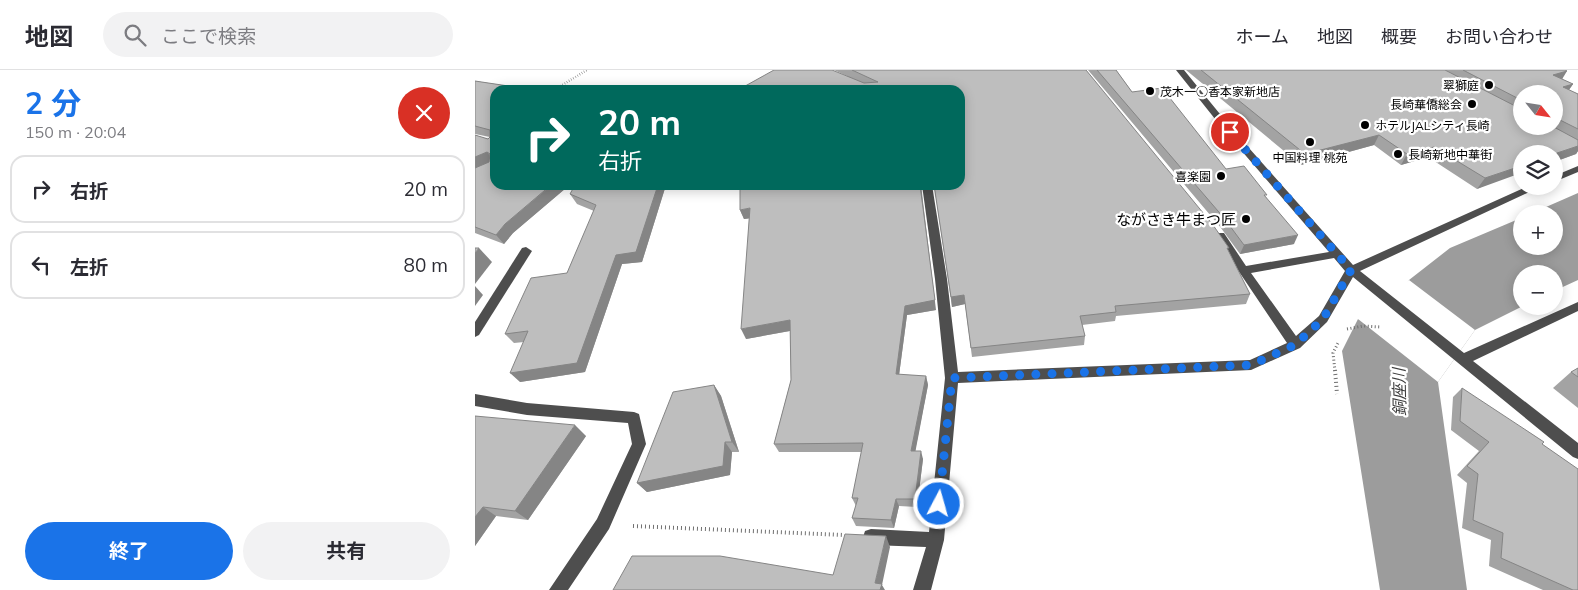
<!DOCTYPE html>
<html lang="ja">
<meta charset="utf-8">
<style>
body{margin:0;font-family:Mulish,"Noto Sans JP",sans-serif;background:#f2f2f3;color:#2b2b33;height:100vh;display:flex;flex-direction:column;font-size:19px;white-space:nowrap}
*{box-sizing:border-box;margin:0}
p{font-size:16px;color:#7c7c81}
.icon{flex:none;width:28px;height:28px;fill:none;stroke:currentColor;stroke-width:2;stroke-linecap:round;stroke-linejoin:round}
.map{position:relative;flex:1;overflow:hidden}
.sheet{display:flex;flex-direction:column;background:#fff;width:475px}
.sheet>*{flex:none}
.guide{position:absolute;left:15px;top:15px;width:475px;height:105px;border-radius:15px;box-shadow:0 2px 12px #0003;background:#00695c;color:#fff;overflow:hidden}
.needle{width:32px;rotate:120deg}
.fabs{position:absolute;left:1038px;top:15px;display:grid;gap:10px}
.fabs a{display:grid;place-items:center;width:50px;height:50px;border-radius:50%;background:#fff;box-shadow:0 2px 12px #0003;font-size:25px}
.pin{position:absolute;display:grid;place-items:center;width:42px;height:42px;color:#fff;margin:-21px;border:2px solid #fff;border-radius:50%;box-shadow:0 1px 5px #0007}
.me{position:absolute;width:55px;margin:-28px;rotate:6deg;stroke-linejoin:round;filter:drop-shadow(0 0 4px #0008)}
.turn{display:flex;align-items:center;gap:18px;height:105px;padding:0 25px;font-size:22px}
.turn .icon{width:65px;height:65px;stroke-width:2.5}
.turn b{display:block;font-size:35px;line-height:42px}
.round{display:grid;place-items:center;flex:none;width:52px;height:52px;border-radius:26px;background:#f2f2f3}
.overview{display:flex;align-items:center;justify-content:space-between;height:85px;padding:0 25px}
h1{font-size:30px;font-weight:700;line-height:38px;color:#1a73e8}
.button{display:flex;gap:10px;margin-top:auto;padding:10px 25px}
.button a{flex:1;height:58px;border-radius:30px;background:#1a73e8;color:#fff;font-size:20px;font-weight:700;line-height:58px;text-align:center}
.button a+a{background:#f2f2f3;color:#2b2b33}
ul{padding:0;list-style:none}
li{display:flex;align-items:center;gap:15px;height:68px;margin:0 10px 8px;padding:0 15px;border:2px solid #e1e1e2;border-radius:15px}
li div{flex:1}
li b{display:block;font-size:19px}
li em{font-style:normal}
header{display:flex;align-items:center;gap:30px;box-sizing:border-box;height:70px;padding:0 25px;background:#fff;border-bottom:1px solid #e1e1e2}
header strong{font-size:24px}
nav{display:flex;gap:28px;margin-inline-start:auto;font-size:18px}
.search{width:350px;height:45px;background:#f2f2f3;display:flex;align-items:center;gap:12px;box-sizing:border-box;padding:0 18px;border-radius:28px;color:#7c7c81;font-size:19px}
main{display:flex;flex:1;min-height:0}
.map>svg:first-child{display:block}
.water{fill:#9c9c9c}
.pier{fill:#fff}
.lines{fill:none;stroke-linecap:round;stroke-linejoin:round}
.path-far2{stroke:#707070;stroke-width:2.5;stroke-dasharray:0.5 2;stroke-linecap:butt}
.path-far1{stroke:#707070;stroke-width:3;stroke-dasharray:1 2.5;stroke-linecap:butt}
.path{stroke:#707070;stroke-width:4;stroke-dasharray:1 3;stroke-linecap:butt}
.minor{fill:#4e4e4e;fill-rule:evenodd}
.wall{fill:#a3a3a3;fill-rule:evenodd}
.shaded-wall{fill:#858585}
.building{fill:#bebebe;stroke:#858585}
.route{stroke:#1a73e8;stroke-width:9;stroke-dasharray:0 16.2}
.poi-dot{fill:#000;stroke:#fff;stroke-width:2}
.labels{text-anchor:middle;dominant-baseline:central;stroke-width:4.5;stroke-linejoin:round;paint-order:stroke}
.far-poi-label{font-size:12px;fill:#000;stroke:#fff;text-anchor:end}
.poi-label{font-size:15px;fill:#000;stroke:#fff;text-anchor:end}
.water-label{font-size:16px;font-style:italic;fill:#3d3d3d;stroke:#fff}
</style>
<header>
<strong>地図</strong>
<div class="search"><svg class="icon" aria-label="search" viewBox="0 0 24 24"><circle cx="10" cy="10" r="6"/><path d="M15 15l6 6"/></svg>ここで検索</div>
<nav><a>ホーム</a><a>地図</a><a>概要</a><a>お問い合わせ</a></nav>
</header>
<main>
<section class="sheet">
<div class="overview"><div><h1>2 分</h1><p>150 m · 20:04</p></div><a class="round" style="background:#d93025;color:#fff"><svg class="icon" aria-label="close" viewBox="0 0 24 24"><path d="M6 6l12 12M18 6L6 18"/></svg></a></div>
<ul>
<li><svg class="icon" aria-label="right" viewBox="0 0 24 24"><path d="M7 20v-9h11M14 6l5 5-5 5"/></svg><div><b>右折</b></div><em>20 m</em></li>
<li><svg class="icon" aria-label="left" viewBox="0 0 24 24"><path d="M17 20v-9H6M10 6l-5 5 5 5"/></svg><div><b>左折</b></div><em>80 m</em></li>
</ul>
<div class="button"><a>終了</a><a>共有</a></div>
</section>
<div class="map">
<svg width="1103" height="520" viewBox="0 0 1103 520">
<rect width="100%" height="100%" fill="#fff"/>
<polygon class="water" points="1103,123 1103,210 1079,221 1079,204 1046,204 1046,236 1048,236 1000,260 963,312 992,520 905,520 867,281 883,249 905,256 934,210 975,178 1046,148 1046,176 1079,176 1079,144 1055,144"/>
<polygon class="pier" points="934,210 1000,260 963,312 883,249 885,247 904,253 928,215"/>
<g class="lines">
<polyline class="path-far2" points="79,20 112,0"/>
<g class="path-far1">
<polyline points="872,259 888,256 906,257"/>
<polyline points="860,301 858,283 864,271"/>
</g>
<g class="path">
<polyline points="860,300 862,324"/>
<polyline points="158,456 369,465"/>
</g>
<g class="minor">
<path d="M701,0H709L758,60L878,195L1053,116H1067L885,201L989,283L1103,232V241L998,291L1103,373V389L1098,387L878,207L852,252L825,278L776,300L483,313L469,470L456,520H438L451,477L396,475L390,473L388,467L390,461L396,459L454,462L470,308L460,209L447,115H457L472,209L483,302L775,290L812,273L740,166L741,163H749L771,196L854,182L752,64ZM859,188L870,201L844,246L821,266L776,203Z"/>
<polygon points="1103,96 1103,102 1079,112 1079,106"/>
<polygon points="51,177 57,181 4,265 0,267 0,252 47,178"/>
<polygon points="0,324 52,333 159,342 164,344 171,374 134,459 93,520 74,520 122,449 157,374 153,353 52,345 0,336"/>
</g>
</g>
<g class="wall">
<polygon points="359,0 611,0 753,181 775,224 771,234 641,246 640,251 607,255 610,266 609,275 497,287 490,234 477,237 459,115 485,115 263,20 372,6"/>
<polygon points="613,0 641,0 657,22 751,99 791,127 819,174 765,184 746,158"/>
<path d="M711,0H1090L1087,9L1098,14L1094,20L1103,24V81L1101,84L1079,92V84L1002,119L953,87L926,95L899,75L826,95ZM1046,24H1079V56H1046Z"/>
<polygon points="0,11 60,20 20,115 89,115 91,118 38,163 29,174 0,163 0,65 13,69 15,67 0,64"/>
<polygon points="191,115 167,192 147,194 110,302 45,312 49,272 39,273 30,264 92,203 119,141 102,134 95,124"/>
<polygon points="265,140 461,240 432,245 424,305 451,306 453,315 440,381 448,389 442,437 424,436 419,458 381,456 377,448 381,436 377,428 387,382 304,382 299,374 316,310 315,261 271,269 274,148 269,149"/>
<polygon points="1103,298 1103,338 1078,318 1096,302"/>
<polygon points="239,315 246,326 264,382 257,382 255,405 172,422 162,413"/>
<polygon points="987,318 1067,374 1103,520 1068,520 1014,496 1016,470 987,458 992,413 982,405 1004,381 976,360 978,327"/>
<polygon points="0,346 111,366 53,450 21,446 0,476"/>
</g>
<g class="shaded-wall">
<polygon points="1092,1 1086,11 1078,5"/>
<polygon points="1098,14 1091,24 1088,17"/>
<polygon points="904,65 899,75 826,95 830,84"/>
<polygon points="1103,76 1103,81 1101,84 1079,92 1079,84"/>
<polygon points="959,77 953,87 926,95 932,84"/>
<polygon points="12,82 19,91 0,99 0,87"/>
<polygon points="1046,96 1046,103 1002,119 1010,108"/>
<polygon points="77,115 89,115 91,118 38,163 29,174 21,165 30,154"/>
<polygon points="183,115 191,115 167,192 147,194 110,302 45,312 35,303"/>
<polygon points="446,115 461,240 432,245 423,313 421,304"/>
<polygon points="275,138 279,148 269,149 265,140"/>
<polygon points="823,165 819,174 765,184 769,175"/>
<polygon points="4,178 17,192 0,214 0,183"/>
<polygon points="0,216 8,225 0,236"/>
<polygon points="489,225 490,234 477,237 476,227"/>
<polygon points="315,250 320,260 271,269 266,259"/>
<polygon points="451,306 453,315 439,389 436,381"/>
<polygon points="239,315 246,326 264,382 257,372"/>
<polygon points="100,355 111,366 53,450 40,441"/>
<polygon points="250,372 257,382 255,405 172,422 162,413"/>
<polygon points="446,381 448,389 442,437 440,429"/>
<polygon points="421,429 424,436 419,458 416,450"/>
<polygon points="8,437 21,446 0,476 0,447"/>
<polygon points="411,466 415,477 407,515 410,520 404,520 400,513"/>
</g>
<g class="building">
<polygon points="299,0 357,0 389,13 403,12 377,0 611,0 738,155 754,178 752,178 775,224 640,236 641,242 605,246 610,266 496,278 489,225 476,227 459,115 485,115 485,20 263,20"/>
<polygon points="622,0 641,0 657,22 687,18 751,99 769,96 792,125 789,125 823,165 769,175 749,148"/>
<polygon points="726,0 970,0 1046,39 1046,56 1077,56 1103,70 1103,76 1079,84 1046,84 1046,96 1010,108 959,77 932,84 904,65 830,84"/>
<polygon points="988,0 1090,0 1092,1 1078,5 1098,14 1088,17 1103,24 1103,59 1079,47 1079,24 1046,24 1046,30"/>
<polygon points="0,11 60,20 20,20 20,115 76,115 30,154 21,165 0,157 0,98 14,92 15,84 12,82 0,87 0,65 13,69 15,67 15,60 0,56"/>
<polygon points="100,115 183,115 161,182 141,185 102,293 35,303 53,261 30,264 56,208 92,203 121,135 95,124"/>
<polygon points="265,115 445,115 460,230 430,236 421,304 451,306 436,381 446,381 440,429 421,429 416,450 377,448 383,428 377,428 388,373 299,374 316,310 315,250 266,259 275,138 265,140"/>
<polygon points="0,178 4,178 0,183"/>
<polygon points="1103,298 1103,307 1096,302"/>
<polygon points="239,315 257,372 250,372 248,396 162,413 198,322"/>
<polygon points="987,318 1069,372 1067,374 1103,399 1103,520 1098,520 1026,488 1028,463 998,450 1003,404 992,396 1014,372 985,351"/>
<polygon points="0,346 100,355 40,441 8,437 0,447"/>
<polygon points="370,464 411,466 400,513 407,514 405,520 138,520 157,486 245,486 358,505"/>
</g>
<g class="lines">
<polyline class="route" points="464,434 477,308 776,295 820,275 848,249 876,200 755,62"/>
</g>
<g class="poi-dot">
<circle cx="1014" cy="15" r="5"/>
<circle cx="675" cy="21" r="5"/>
<circle cx="997" cy="34" r="5"/>
<circle cx="890" cy="55" r="5"/>
<circle cx="835" cy="72" r="5"/>
<circle cx="923" cy="84" r="5"/>
<circle cx="746" cy="106" r="5"/>
<circle cx="771" cy="149" r="5"/>
</g>
<g class="labels">
<g class="far-poi-label">
<text x="1004" y="15">翠獅庭</text>
<text x="685" y="21" text-anchor="start">茂木一○香本家新地店</text>
<text x="987" y="34">長崎華僑総会</text>
<text x="900" y="55" text-anchor="start">ホテルJALシティ長崎</text>
<text x="933" y="84" text-anchor="start">長崎新地中華街</text>
<text x="835" y="87" text-anchor="middle">中国料理 桃苑</text>
<text x="736" y="106">喜楽園</text>
</g>
<g class="poi-label">
<text x="761" y="149">ながさき牛まつ匠</text>
</g>
<g class="water-label">
<text transform="translate(924 322) rotate(-91)">銅座川</text>
</g>
</g>
</svg>
<div class="fabs">
<a><svg class="needle" viewBox="-14 -14 28 28"><path d="M0-13l5 13h-10z" fill="#e53935"/><path d="M0 13l5-13h-10z" fill="#7c7c81"/></svg></a>
<a><svg class="icon" aria-label="layers" viewBox="0 0 24 24"><path d="M12 4l9 5-9 5-9-5zM3 14l9 5 9-5"/></svg></a>
<a>+</a>
<a>−</a>
</div>
<div class="pin" style="left:755px;top:62px;background:#d93025"><svg class="icon" aria-label="arrive" viewBox="0 0 24 24"><path d="M6 21V4h12l-3 4 3 4H6"/></svg></div>
<svg class="me" style="left:464px;top:434px" viewBox="-20 -20 40 40"><circle r="17" fill="#1a73e8" stroke="#fff" stroke-width="3"/><path d="M0-11L8 9 0 5-8 9z" fill="#fff"/></svg>
<div class="guide">
<div class="turn"><svg class="icon" aria-label="right" viewBox="0 0 24 24"><path d="M7 20v-9h11M14 6l5 5-5 5"/></svg><div><b>20 m</b>右折</div></div>
</div>
</div>
</main>
